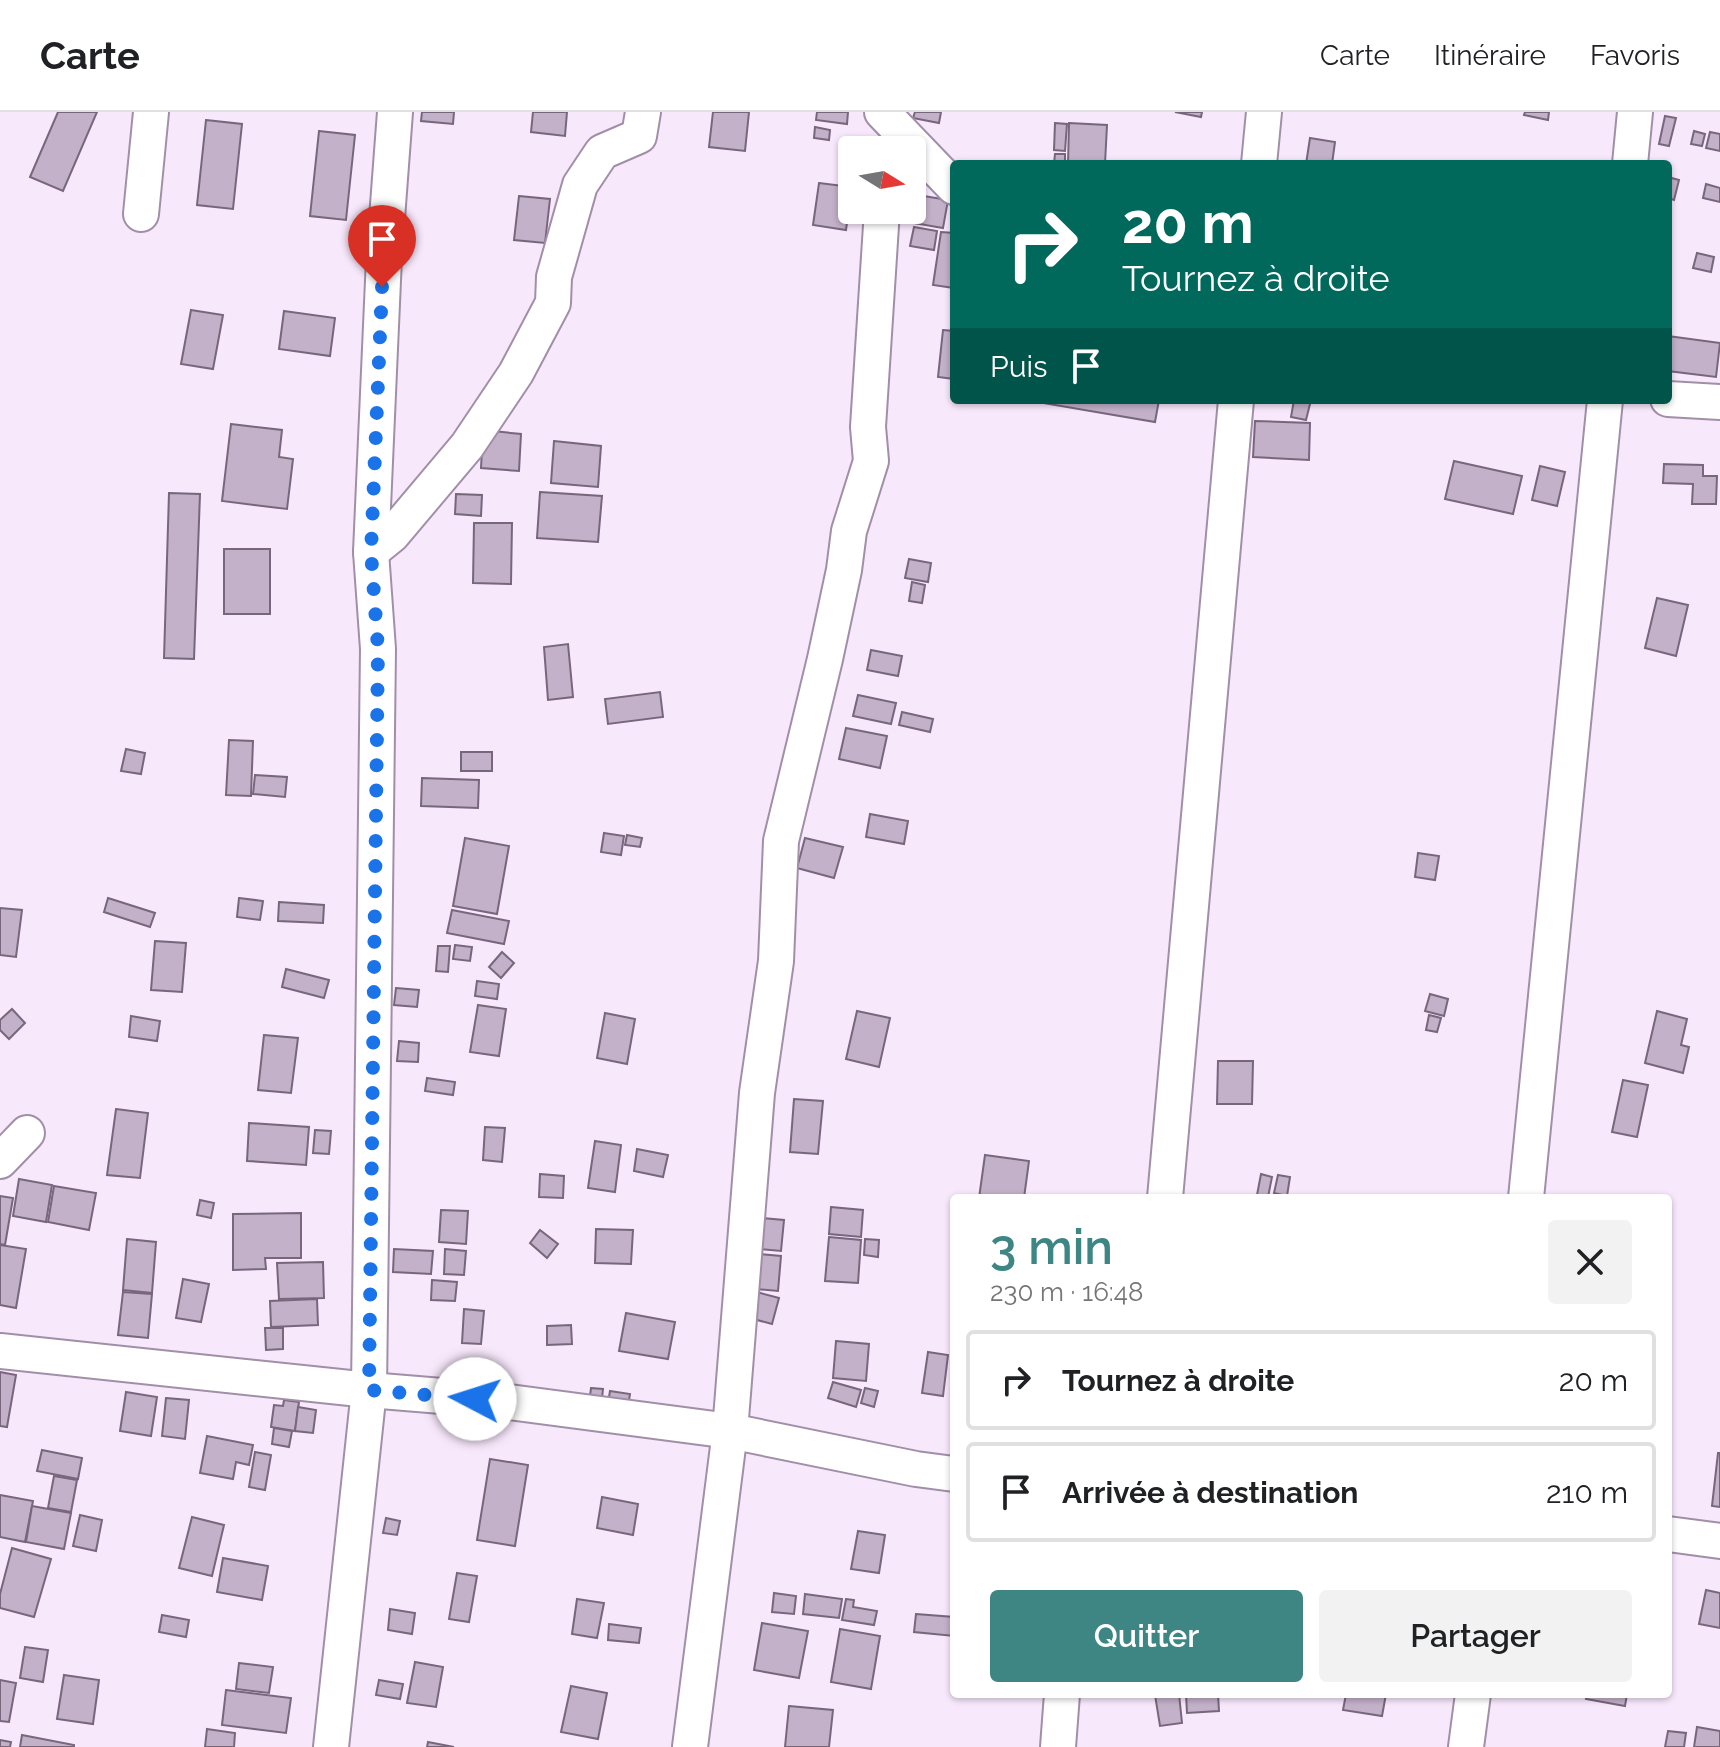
<!DOCTYPE html>
<html lang="fr">
<meta charset="utf-8">
<style>
body{margin:0;font-family:Raleway,sans-serif;background:#f2f2f2;color:#202124;height:100vh;display:flex;flex-direction:column;font-size:30px;white-space:nowrap}
*{box-sizing:border-box;margin:0}
p{font-size:26px;color:#757577}
.icon{flex:none;width:44px;height:44px;fill:none;stroke:currentColor;stroke-width:2;stroke-linecap:round;stroke-linejoin:round}
.map{position:relative;flex:1;overflow:hidden}
.sheet{position:absolute;left:950px;top:1082px;width:722px;height:504px;display:flex;flex-direction:column;background:#fff;border-radius:8px;box-shadow:0 2px 6px #0004}
.sheet>*{flex:none}
.hud{position:absolute;left:950px;top:48px;width:722px;height:244px;border-radius:8px;box-shadow:0 2px 6px #0004;background:#00695c;color:#fff;overflow:hidden}
.needle{width:52px;rotate:101deg}
.fabs{position:absolute;left:838px;top:24px;display:grid;gap:16px}
.fabs a{display:grid;place-items:center;width:88px;height:88px;border-radius:8px;background:#fff;box-shadow:0 2px 6px #0004;font-size:40px}
.pin{position:absolute;display:grid;place-items:center;width:68px;height:68px;color:#fff;margin:-82px -34px;border-radius:50% 50% 50% 0;rotate:-45deg;box-shadow:0 0 8px #0007}
.pin .icon{rotate:45deg}
.me{position:absolute;width:88px;margin:-44px;rotate:275deg;stroke-linejoin:round;filter:drop-shadow(0 0 6px #0008)}
.turn{display:flex;align-items:center;gap:28px;height:168px;padding:0 40px;font-size:36px}
.turn .icon{width:104px;height:104px;stroke-width:2.5}
.turn b{display:block;font-size:56px;line-height:68px}
.then{display:flex;align-items:center;height:76px;padding:0 40px;background:#0003;gap:16px;font-size:30px}
.round{display:grid;place-items:center;flex:none;width:84px;height:84px;border-radius:8px;background:#f2f2f2}
.overview{display:flex;align-items:center;justify-content:space-between;height:136px;padding:0 40px}
h1{font-size:48px;font-weight:600;line-height:60px;color:#3e8683}
.button{display:flex;gap:16px;margin-top:auto;padding:16px 40px}
.button a{flex:1;height:92px;border-radius:8px;background:#3e8683;color:#fff;font-size:32px;font-weight:600;line-height:92px;text-align:center}
.button a+a{background:#f2f2f2;color:#202124}
ul{padding:0;list-style:none}
li{display:flex;align-items:center;gap:24px;height:100px;margin:0 16px 12px;padding:0 24px;border:4px solid #e0e0e0;border-radius:8px}
li div{flex:1}
li b{display:block;font-size:30px}
li em{font-style:normal}
header{display:flex;align-items:center;gap:48px;box-sizing:border-box;height:112px;padding:0 40px;background:#fff;border-bottom:2px solid #e0e0e0}
header strong{font-size:38px}
nav{display:flex;gap:44px;margin-inline-start:auto;font-size:28px}
.map>svg:first-child{display:block}
.building{fill:#c3b0c9;stroke:#78667d;stroke-width:2}
.lines{fill:none;stroke-linecap:round;stroke-linejoin:round}
.street-casing{stroke:#a18fa7;stroke-width:38}
.street{stroke:#fff;stroke-width:34}
.route{stroke:#1a73e8;stroke-width:14;stroke-dasharray:0 25.2}
</style>
<header>
<strong>Carte</strong>
<nav><a>Carte</a><a>Itinéraire</a><a>Favoris</a></nav>
</header>
<div class="map">
<svg width="1720" height="1635" viewBox="0 0 1720 1635">
<rect width="100%" height="100%" fill="#f8e8fc"/>
<g class="building">
<polygon points="58,0 97,0 63,79 30,65"/>
<polygon points="422,0 454,0 453,12 421,9"/>
<polygon points="533,0 567,0 565,24 531,20"/>
<polygon points="713,0 749,0 745,39 709,35"/>
<polygon points="817,0 848,0 847,12 816,8"/>
<polygon points="915,0 941,0 939,11 913,6"/>
<polygon points="1175,0 1202,0 1201,5"/>
<polygon points="1525,0 1549,0 1548,8 1524,3"/>
<polygon points="1665,4 1676,6 1669,34 1659,32"/>
<polygon points="206,8 242,12 233,97 197,93"/>
<polygon points="1055,11 1067,12 1065,39 1054,38"/>
<polygon points="1069,11 1107,13 1105,52 1068,52"/>
<polygon points="815,15 830,18 829,28 814,26"/>
<polygon points="319,19 355,23 346,108 310,104"/>
<polygon points="1694,19 1705,22 1702,34 1691,32"/>
<polygon points="1710,20 1720,22 1720,39 1706,36"/>
<polygon points="1310,26 1335,30 1332,52 1306,52"/>
<polygon points="1055,42 1065,42 1065,52 1054,52"/>
<polygon points="1668,65 1679,68 1674,88 1668,86"/>
<polygon points="819,71 852,75 846,118 813,113"/>
<polygon points="1706,72 1720,76 1720,90 1703,86"/>
<polygon points="912,82 948,88 943,116 902,109 904,98 912,98"/>
<polygon points="519,84 550,87 545,131 514,128"/>
<polygon points="914,115 937,119 934,138 910,134"/>
<polygon points="941,120 954,121 954,176 933,173"/>
<polygon points="1697,141 1714,145 1711,160 1693,156"/>
<polygon points="191,198 223,203 213,257 181,252"/>
<polygon points="284,199 335,206 330,244 279,237"/>
<polygon points="943,218 954,219 954,267 938,265"/>
<polygon points="1668,224 1720,231 1716,265 1668,259"/>
<polygon points="1043,288 1159,288 1155,310 1043,291"/>
<polygon points="1294,288 1311,288 1306,308 1291,305"/>
<polygon points="1255,309 1310,311 1309,348 1253,345"/>
<polygon points="231,312 282,318 279,345 293,347 287,397 222,389"/>
<polygon points="483,318 521,322 519,359 481,356"/>
<polygon points="554,329 601,334 598,375 551,371"/>
<polygon points="1454,349 1522,364 1513,402 1445,387"/>
<polygon points="1664,352 1703,353 1703,364 1717,364 1716,392 1692,392 1693,372 1663,371"/>
<polygon points="1540,354 1565,360 1557,394 1532,388"/>
<polygon points="540,380 602,384 598,430 537,426"/>
<polygon points="169,381 200,382 194,547 164,546"/>
<polygon points="456,382 482,383 481,404 455,402"/>
<polygon points="474,411 512,411 511,472 473,471"/>
<rect x="224" y="437" width="46" height="65"/>
<polygon points="909,447 931,451 928,470 905,466"/>
<polygon points="912,470 925,473 922,491 909,489"/>
<polygon points="1657,486 1688,493 1676,544 1645,536"/>
<polygon points="568,532 573,585 548,588 544,535"/>
<polygon points="871,538 902,544 898,564 867,558"/>
<polygon points="660,580 663,605 608,612 605,587"/>
<polygon points="858,583 896,591 891,612 853,604"/>
<polygon points="902,600 933,607 930,620 899,613"/>
<polygon points="846,616 887,624 880,656 839,647"/>
<polygon points="229,628 253,629 251,684 226,683"/>
<polygon points="126,637 145,641 141,662 121,659"/>
<rect x="461" y="640" width="31" height="19"/>
<polygon points="255,663 287,665 285,685 253,682"/>
<polygon points="422,666 479,668 478,696 421,694"/>
<polygon points="870,702 908,709 904,732 866,725"/>
<polygon points="604,721 624,724 621,743 601,740"/>
<polygon points="627,723 642,726 640,735 625,733"/>
<polygon points="465,726 509,734 497,802 453,794"/>
<polygon points="805,726 843,735 834,766 797,756"/>
<polygon points="1418,741 1439,744 1435,768 1415,765"/>
<polygon points="108,786 155,801 150,815 104,800"/>
<polygon points="239,786 263,789 260,808 237,805"/>
<polygon points="279,790 324,793 323,811 278,809"/>
<polygon points="0,796 22,798 16,845 0,843"/>
<polygon points="452,798 509,809 504,832 447,821"/>
<polygon points="155,829 186,831 182,880 151,878"/>
<polygon points="455,833 472,835 470,849 453,847"/>
<polygon points="438,834 450,834 448,860 436,859"/>
<polygon points="502,840 514,851 501,866 489,855"/>
<polygon points="286,857 329,868 324,886 282,875"/>
<polygon points="477,869 499,872 497,887 475,884"/>
<polygon points="396,876 419,878 417,895 394,893"/>
<polygon points="1430,882 1448,887 1444,904 1425,899"/>
<polygon points="478,893 506,897 499,944 470,940"/>
<polygon points="12,897 25,911 9,927 0,918 0,908"/>
<polygon points="857,899 890,906 879,955 846,947"/>
<polygon points="1657,899 1687,907 1681,933 1689,935 1683,961 1645,951"/>
<polygon points="605,901 635,907 627,952 597,946"/>
<polygon points="1429,903 1441,906 1437,920 1426,918"/>
<polygon points="131,904 160,909 157,929 129,925"/>
<polygon points="264,923 298,926 291,981 258,978"/>
<polygon points="399,929 419,931 418,950 397,949"/>
<polygon points="1218,949 1253,949 1252,992 1217,992"/>
<polygon points="427,966 455,970 453,983 425,979"/>
<polygon points="1623,968 1648,973 1637,1025 1612,1020"/>
<polygon points="794,987 823,989 818,1042 790,1040"/>
<polygon points="116,997 148,1001 140,1066 107,1063"/>
<polygon points="249,1011 309,1015 306,1053 247,1049"/>
<polygon points="485,1015 505,1016 502,1050 483,1048"/>
<polygon points="315,1018 331,1019 329,1042 313,1041"/>
<polygon points="595,1029 621,1033 615,1080 588,1076"/>
<polygon points="637,1037 668,1043 663,1065 634,1059"/>
<polygon points="985,1043 1029,1049 1024,1086 979,1086"/>
<polygon points="540,1062 564,1064 563,1086 539,1085"/>
<polygon points="1261,1062 1272,1065 1268,1085 1257,1083"/>
<polygon points="1278,1063 1290,1065 1287,1084 1274,1081"/>
<polygon points="19,1067 52,1073 46,1110 13,1104"/>
<polygon points="54,1074 96,1081 89,1118 48,1110"/>
<polygon points="0,1084 13,1086 5,1133 0,1132"/>
<polygon points="200,1088 214,1091 211,1106 197,1103"/>
<polygon points="831,1095 863,1098 861,1125 829,1122"/>
<polygon points="441,1098 468,1099 466,1132 439,1130"/>
<polygon points="301,1101 301,1146 265,1146 266,1157 233,1158 233,1102"/>
<polygon points="761,1106 784,1108 781,1139 758,1137"/>
<polygon points="596,1117 633,1118 631,1152 595,1151"/>
<polygon points="540,1118 558,1132 547,1146 530,1131"/>
<polygon points="829,1125 861,1128 858,1171 825,1169"/>
<polygon points="127,1127 156,1130 152,1181 123,1178"/>
<polygon points="865,1127 879,1128 878,1145 864,1143"/>
<polygon points="0,1133 26,1137 16,1196 0,1193"/>
<polygon points="394,1137 433,1139 431,1162 393,1160"/>
<polygon points="445,1137 466,1139 464,1163 444,1162"/>
<polygon points="759,1142 781,1144 778,1179 756,1177"/>
<polygon points="323,1150 324,1186 279,1187 277,1151"/>
<polygon points="183,1167 209,1172 201,1210 176,1206"/>
<polygon points="432,1168 457,1170 455,1189 431,1188"/>
<polygon points="753,1179 779,1186 772,1212 746,1205"/>
<polygon points="123,1180 152,1182 148,1226 118,1223"/>
<polygon points="317,1187 318,1213 271,1215 270,1189"/>
<polygon points="464,1197 484,1199 481,1232 462,1231"/>
<polygon points="626,1201 675,1210 668,1247 619,1239"/>
<polygon points="571,1213 572,1232 547,1233 547,1214"/>
<polygon points="265,1216 283,1216 283,1237 266,1238"/>
<polygon points="836,1229 869,1232 866,1269 833,1266"/>
<polygon points="928,1240 948,1243 943,1284 922,1281"/>
<polygon points="0,1260 16,1263 7,1315 0,1314"/>
<polygon points="833,1270 861,1278 856,1295 828,1286"/>
<polygon points="591,1276 603,1277 602,1286 590,1284"/>
<polygon points="865,1276 878,1279 874,1295 861,1291"/>
<polygon points="610,1279 630,1282 627,1300 607,1297"/>
<polygon points="126,1280 157,1285 151,1324 120,1319"/>
<polygon points="166,1286 189,1288 185,1327 162,1324"/>
<polygon points="284,1288 299,1290 295,1319 271,1315 274,1293 283,1294"/>
<polygon points="298,1295 316,1298 313,1321 295,1319"/>
<polygon points="274,1316 292,1319 289,1335 272,1332"/>
<polygon points="207,1324 253,1333 249,1353 236,1350 233,1367 200,1361"/>
<polygon points="42,1338 82,1346 78,1367 37,1359"/>
<polygon points="255,1340 271,1343 265,1378 249,1375"/>
<polygon points="1718,1341 1720,1341 1720,1395 1712,1394"/>
<polygon points="490,1347 528,1353 515,1434 477,1428"/>
<polygon points="54,1364 77,1368 71,1400 48,1396"/>
<polygon points="0,1383 33,1389 25,1430 0,1425"/>
<polygon points="602,1385 638,1392 633,1423 597,1416"/>
<polygon points="32,1394 71,1401 64,1437 26,1430"/>
<polygon points="80,1403 102,1408 96,1439 73,1434"/>
<polygon points="192,1405 224,1413 212,1464 179,1456"/>
<polygon points="386,1406 400,1409 397,1423 383,1421"/>
<polygon points="858,1419 885,1423 879,1461 851,1457"/>
<polygon points="12,1436 51,1447 34,1505 0,1496 0,1482"/>
<polygon points="223,1446 268,1454 262,1488 217,1480"/>
<polygon points="457,1461 477,1464 469,1510 449,1507"/>
<polygon points="1706,1478 1720,1481 1720,1516 1699,1512"/>
<polygon points="774,1481 796,1484 794,1502 772,1500"/>
<polygon points="805,1482 842,1487 839,1506 803,1502"/>
<polygon points="577,1487 604,1491 597,1526 572,1522"/>
<polygon points="846,1487 854,1488 853,1495 877,1499 874,1513 842,1508"/>
<polygon points="390,1497 415,1501 412,1522 388,1518"/>
<polygon points="916,1502 954,1505 954,1524 914,1520"/>
<polygon points="162,1503 189,1508 186,1525 159,1520"/>
<polygon points="762,1511 808,1519 799,1566 754,1558"/>
<polygon points="609,1512 641,1516 639,1531 608,1528"/>
<polygon points="840,1517 880,1524 871,1577 831,1570"/>
<polygon points="25,1535 48,1538 43,1570 20,1566"/>
<polygon points="415,1550 443,1555 436,1595 407,1591"/>
<polygon points="239,1551 273,1555 269,1581 236,1577"/>
<polygon points="64,1563 99,1568 93,1612 57,1607"/>
<polygon points="0,1568 16,1571 9,1610 0,1609"/>
<polygon points="379,1568 403,1572 400,1587 376,1583"/>
<polygon points="571,1574 607,1581 598,1627 561,1620"/>
<polygon points="226,1578 291,1586 286,1621 222,1613"/>
<polygon points="1179,1582 1182,1611 1160,1614 1155,1583"/>
<polygon points="1186,1582 1218,1582 1219,1599 1187,1601"/>
<polygon points="1346,1582 1386,1582 1382,1604 1343,1598"/>
<polygon points="1587,1582 1627,1582 1625,1594 1586,1587"/>
<polygon points="789,1594 833,1598 829,1635 785,1635"/>
<polygon points="1697,1615 1720,1619 1720,1635 1694,1635"/>
<polygon points="207,1617 235,1621 234,1635 205,1635"/>
<polygon points="1668,1619 1686,1621 1684,1635 1665,1635"/>
<polygon points="22,1623 74,1633 74,1635 20,1635"/>
<polygon points="0,1628 11,1630 10,1635 0,1635"/>
<polygon points="428,1630 454,1635 427,1635"/>
</g>
<g class="lines">
<defs>
<g id="street">
<polyline points="882,0 954,75"/>
<polyline points="1259,52 1264,0"/>
<polyline points="1630,52 1635,0"/>
<polyline points="141,102 151,0"/>
<polyline points="1668,287 1720,290"/>
<polyline points="371,440 392,423 467,334 516,261 553,191 554,165 580,73 602,40 639,24 643,0"/>
<polyline points="0,1049 27,1021"/>
<polyline points="1165,1086 1236,288"/>
<polyline points="1526,1086 1605,288"/>
<polyline points="0,1239 369,1278 502,1289 730,1319 916,1357 954,1362"/>
<polyline points="1668,1422 1720,1429"/>
<polyline points="331,1635 369,1278 378,537 371,440 384,146 395,0"/>
<polyline points="690,1635 730,1319 757,981 776,849 781,729 825,547 844,458 849,419 871,349 868,315 882,98"/>
<polyline points="1058,1635 1062,1582"/>
<polyline points="1466,1635 1473,1582"/>
</g>
</defs>
<use href="#street" class="street-casing"/>
<use href="#street" class="street"/>
</g>
<g class="lines">
<polyline class="route" points="382,175 371,440 378,537 369,1278 475,1287"/>
</g>
</svg>
<div class="fabs">
<a><svg class="needle" viewBox="-14 -14 28 28"><path d="M0-13l5 13h-10z" fill="#e53935"/><path d="M0 13l5-13h-10z" fill="#757577"/></svg></a>
</div>
<div class="pin" style="left:382px;top:175px;background:#d93025"><svg class="icon" aria-label="arrive" viewBox="0 0 24 24"><path d="M6 21V4h12l-3 4 3 4H6"/></svg></div>
<svg class="me" style="left:475px;top:1287px" viewBox="-20 -20 40 40"><circle r="19" fill="#fff"/><path d="M0-13L10 11 0 6-10 11z" fill="#1a73e8"/></svg>
<div class="hud">
<div class="turn"><svg class="icon" aria-label="right" viewBox="0 0 24 24"><path d="M7 20v-9h11M14 6l5 5-5 5"/></svg><div><b>20 m</b>Tournez à droite</div></div>
<div class="then">Puis<svg class="icon" aria-label="arrive" viewBox="0 0 24 24"><path d="M6 21V4h12l-3 4 3 4H6"/></svg></div>
</div>
<section class="sheet">
<div class="overview"><div><h1>3 min</h1><p>230 m · 16:48</p></div><a class="round"><svg class="icon" aria-label="close" viewBox="0 0 24 24"><path d="M6 6l12 12M18 6L6 18"/></svg></a></div>
<ul>
<li><svg class="icon" aria-label="right" viewBox="0 0 24 24"><path d="M7 20v-9h11M14 6l5 5-5 5"/></svg><div><b>Tournez à droite</b></div><em>20 m</em></li>
<li><svg class="icon" aria-label="arrive" viewBox="0 0 24 24"><path d="M6 21V4h12l-3 4 3 4H6"/></svg><div><b>Arrivée à destination</b></div><em>210 m</em></li>
</ul>
<div class="button"><a>Quitter</a><a>Partager</a></div>
</section>
</div>
